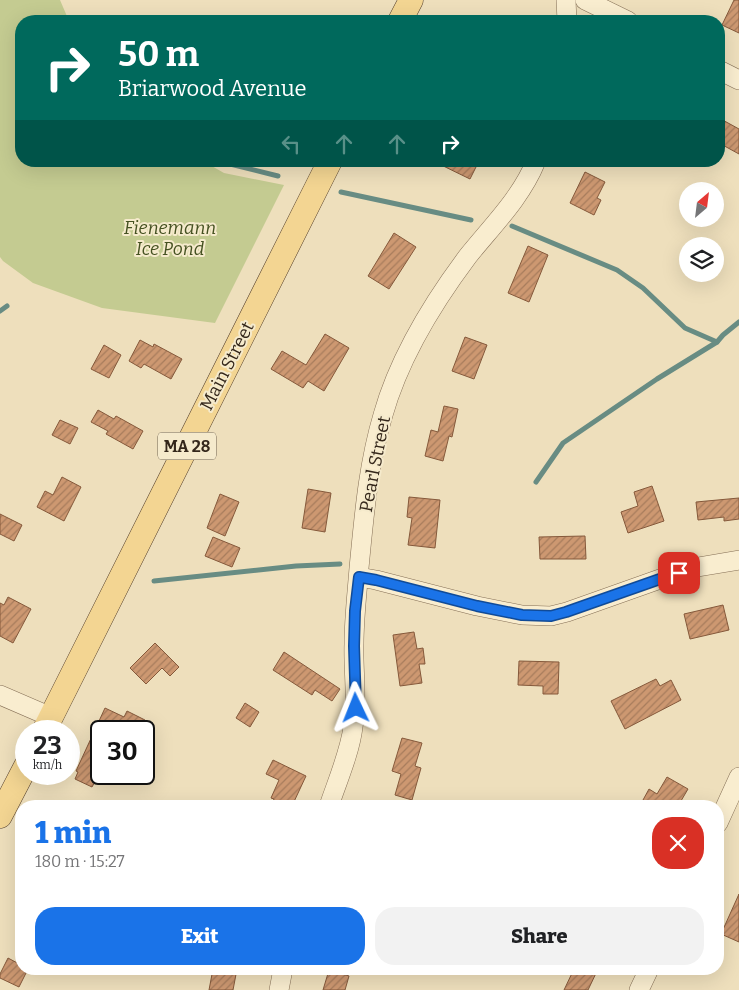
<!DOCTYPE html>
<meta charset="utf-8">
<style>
body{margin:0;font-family:Bitter,serif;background:#f2f2f2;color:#202124;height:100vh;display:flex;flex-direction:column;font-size:19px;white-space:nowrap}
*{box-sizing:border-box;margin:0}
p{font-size:16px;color:#757577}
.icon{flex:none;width:28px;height:28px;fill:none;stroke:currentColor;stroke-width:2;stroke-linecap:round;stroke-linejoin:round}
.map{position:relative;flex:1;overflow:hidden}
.side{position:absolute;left:15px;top:800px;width:709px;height:175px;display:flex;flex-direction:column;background:#fff;border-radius:20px;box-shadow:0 5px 20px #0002}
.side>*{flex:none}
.banner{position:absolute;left:15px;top:15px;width:710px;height:152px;border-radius:20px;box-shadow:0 5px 20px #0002;background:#00695c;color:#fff;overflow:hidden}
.needle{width:32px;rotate:28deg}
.tools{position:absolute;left:679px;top:182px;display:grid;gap:10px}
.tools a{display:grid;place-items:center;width:45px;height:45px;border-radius:50%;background:#fff;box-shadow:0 5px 20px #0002;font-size:25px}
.speed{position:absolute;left:15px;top:720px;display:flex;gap:10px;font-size:25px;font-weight:700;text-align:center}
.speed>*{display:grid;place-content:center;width:65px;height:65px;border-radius:50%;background:#fff;box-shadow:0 5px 20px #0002;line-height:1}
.speed small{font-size:12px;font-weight:400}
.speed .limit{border:2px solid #111;border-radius:8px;background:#fff;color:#111}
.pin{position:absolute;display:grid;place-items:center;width:42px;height:42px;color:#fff;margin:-21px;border-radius:10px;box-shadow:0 2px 8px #0006}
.me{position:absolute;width:55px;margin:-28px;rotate:358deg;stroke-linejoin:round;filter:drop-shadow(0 0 4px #0008)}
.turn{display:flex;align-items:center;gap:18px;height:105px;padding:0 20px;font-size:22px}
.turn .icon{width:65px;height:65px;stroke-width:2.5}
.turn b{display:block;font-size:35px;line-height:42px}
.lanes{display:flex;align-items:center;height:48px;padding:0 20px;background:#0003;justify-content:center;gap:25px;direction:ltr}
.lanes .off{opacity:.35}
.round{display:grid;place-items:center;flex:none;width:52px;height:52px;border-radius:20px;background:#f2f2f2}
.head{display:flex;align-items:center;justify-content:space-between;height:85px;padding:0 20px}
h1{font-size:30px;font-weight:800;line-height:38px;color:#1a73e8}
.button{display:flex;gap:10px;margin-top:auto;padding:10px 20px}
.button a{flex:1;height:58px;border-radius:20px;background:#1a73e8;color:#fff;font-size:20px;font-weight:800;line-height:58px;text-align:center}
.button a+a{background:#f2f2f2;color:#202124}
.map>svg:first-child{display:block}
.green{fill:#c4cb91}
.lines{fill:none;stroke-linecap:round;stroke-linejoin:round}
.stream{stroke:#688c83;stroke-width:5}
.building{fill:url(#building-hatch);stroke:#85593b}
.minor-casing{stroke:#856f56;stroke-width:20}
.major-casing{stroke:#523d2b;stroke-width:25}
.minor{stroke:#f9edcf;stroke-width:19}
.major{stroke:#f3d592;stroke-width:24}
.route-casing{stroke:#114b97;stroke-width:12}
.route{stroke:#1a73e8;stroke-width:9}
.labels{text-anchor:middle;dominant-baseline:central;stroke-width:4;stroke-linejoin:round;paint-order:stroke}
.shield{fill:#f5eacc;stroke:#6e6250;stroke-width:1}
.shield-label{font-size:16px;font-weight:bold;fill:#34271b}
.park-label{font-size:18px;font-style:italic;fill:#455121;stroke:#f5eacc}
.street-label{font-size:18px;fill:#34271b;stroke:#f5eacc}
</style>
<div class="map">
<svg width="739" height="990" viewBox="0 0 739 990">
<defs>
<pattern id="building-hatch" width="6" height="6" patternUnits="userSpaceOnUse" patternTransform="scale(1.25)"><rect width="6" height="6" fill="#cd9871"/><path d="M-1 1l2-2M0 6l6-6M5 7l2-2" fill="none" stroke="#a77c5c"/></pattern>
</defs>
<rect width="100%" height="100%" fill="#eedfbc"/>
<polygon class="green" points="0,0 60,0 69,21 21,21 21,161 203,161 224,173 284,185 215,323 102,308 33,283 3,261 0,257"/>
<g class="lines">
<g class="stream">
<polyline points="218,161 278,176"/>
<polyline points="341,192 471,220"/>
<polyline points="512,226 617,270 643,288 685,328 717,342"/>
<polyline points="0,311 7,306"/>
<polyline points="536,482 563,443 657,379 717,342 723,335 739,322"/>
<polyline points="154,581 296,566 340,564"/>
</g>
</g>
<g class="building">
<polygon points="734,0 739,0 739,33 722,25"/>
<polygon points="719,118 739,129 739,154 719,143"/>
<polygon points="433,161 479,161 470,179"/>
<polygon points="585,172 605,182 597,198 601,200 594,215 570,203"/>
<polygon points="394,233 416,247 389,289 368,276"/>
<polygon points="528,246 548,255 529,302 508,293"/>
<polygon points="325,334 349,348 324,391 308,381 303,388 271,369 282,351 306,365"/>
<polygon points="465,337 487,345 474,379 452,371"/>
<polygon points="140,340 153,347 154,344 182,359 171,379 144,364 141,368 129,361"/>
<polygon points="104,345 121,355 109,378 91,369"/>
<polygon points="444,406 458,409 452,437 449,436 443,461 425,456 431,430 438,432"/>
<polygon points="98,410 114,419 116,416 143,431 133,449 106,434 108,431 91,422"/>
<polygon points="60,420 78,428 70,444 52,435"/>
<polygon points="62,477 81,487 64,521 37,507 45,491 53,495"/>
<polygon points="652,486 664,521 628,533 621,512 638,506 634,492"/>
<polygon points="308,489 331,493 325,532 302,528"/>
<polygon points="220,494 239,502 225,536 207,528"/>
<polygon points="409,497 440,500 435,548 408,545 412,518 407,517"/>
<polygon points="739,498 739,519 724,521 724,517 698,520 696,502"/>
<polygon points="0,514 22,525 14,541 0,534"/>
<polygon points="585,536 586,559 540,559 539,537"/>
<polygon points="213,537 240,548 232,567 205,556"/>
<polygon points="8,597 31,609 13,643 0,636 0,603 4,605"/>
<polygon points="723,605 729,630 690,639 684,614"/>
<polygon points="414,632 417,649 423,648 425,664 419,664 422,683 400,686 393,635"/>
<polygon points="155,643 179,667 170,676 162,668 146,684 130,668"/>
<polygon points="284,652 340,689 332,701 315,690 312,695 273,670"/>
<polygon points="519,661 559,662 558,694 543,694 543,686 518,685"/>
<polygon points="656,679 660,686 671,680 681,700 625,729 611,701"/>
<polygon points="245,703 259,712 250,727 236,718"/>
<polygon points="105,708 124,717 127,711 145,720 142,726 154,731 101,731 101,782 96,780 92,787 75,779 78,772 76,771"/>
<polygon points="402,738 422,743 415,766 421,768 412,800 395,795 401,774 392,771"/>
<polygon points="273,760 306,776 292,806 271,806 274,799 271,798 279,780 266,774"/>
<polygon points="667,777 688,789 678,806 650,806 650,805 643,800 649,789 657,794"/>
<polygon points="739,894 739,942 721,934"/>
<polygon points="8,958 21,965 21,969 28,969 19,987 0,978 0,974"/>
<polygon points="213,969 237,969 233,990 209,990"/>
<polygon points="574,969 598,969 588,990 564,990"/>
<polygon points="329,970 349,976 345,990 323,990"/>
</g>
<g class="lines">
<defs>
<g id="minor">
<polyline points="566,0 567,21"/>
<polyline points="585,0 628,21"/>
<polyline points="719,70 739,80"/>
<polyline points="359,577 376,580 477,606 522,615 551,616 567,612 660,579 698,567 739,560"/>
<polyline points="0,695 51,717"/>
<path d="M329,806C337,782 350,752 353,727C358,699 353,672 354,644C354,619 357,594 359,568C364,517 368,465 383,415C399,358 432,304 468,256C492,226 521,198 536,161"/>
<polyline points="718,823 739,777"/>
<polyline points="279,990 283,969"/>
<polyline points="639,990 649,969"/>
</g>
<g id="major">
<polyline points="400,21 411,0"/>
<polyline points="44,731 330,161"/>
<polyline points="0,816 26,766"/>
</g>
</defs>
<use href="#minor" class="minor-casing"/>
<use href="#major" class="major-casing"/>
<use href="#minor" class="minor"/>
<use href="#major" class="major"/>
</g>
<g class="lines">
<defs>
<polyline id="route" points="356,708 354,646 355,611 359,577 376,580 477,606 522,615 551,616 566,612 660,579 679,573"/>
</defs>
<use href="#route" class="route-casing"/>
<use href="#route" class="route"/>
</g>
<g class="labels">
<rect class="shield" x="158" y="432.5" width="58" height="27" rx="4"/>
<g class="shield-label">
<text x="187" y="446">MA 28</text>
</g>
<g class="park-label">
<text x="170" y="228">Fienemann<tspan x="170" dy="21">Ice Pond</tspan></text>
</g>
<g class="street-label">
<text transform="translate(227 366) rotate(-63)">Main Street</text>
<text transform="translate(375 464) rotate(-79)">Pearl Street</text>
</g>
</g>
</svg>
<div class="tools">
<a><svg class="needle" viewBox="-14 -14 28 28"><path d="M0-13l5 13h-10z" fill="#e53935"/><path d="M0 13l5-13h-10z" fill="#757577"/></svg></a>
<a><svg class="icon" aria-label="layers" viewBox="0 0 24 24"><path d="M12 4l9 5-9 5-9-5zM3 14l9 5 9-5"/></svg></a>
</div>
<div class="speed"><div>23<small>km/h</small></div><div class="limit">30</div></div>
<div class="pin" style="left:679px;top:573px;background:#d93025"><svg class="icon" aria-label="arrive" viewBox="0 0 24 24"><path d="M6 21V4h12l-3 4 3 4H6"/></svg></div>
<svg class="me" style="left:356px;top:708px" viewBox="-20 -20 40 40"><path d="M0-17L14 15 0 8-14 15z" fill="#1a73e8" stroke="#fff" stroke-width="4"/></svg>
<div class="banner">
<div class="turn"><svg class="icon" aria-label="right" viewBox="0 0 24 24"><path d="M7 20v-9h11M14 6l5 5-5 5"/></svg><div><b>50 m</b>Briarwood Avenue</div></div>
<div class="lanes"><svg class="icon off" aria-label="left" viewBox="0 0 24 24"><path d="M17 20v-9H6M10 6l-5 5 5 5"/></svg><svg class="icon off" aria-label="ahead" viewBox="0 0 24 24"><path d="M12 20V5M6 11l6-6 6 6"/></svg><svg class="icon off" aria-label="ahead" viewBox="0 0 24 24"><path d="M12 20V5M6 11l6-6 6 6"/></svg><svg class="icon" aria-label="right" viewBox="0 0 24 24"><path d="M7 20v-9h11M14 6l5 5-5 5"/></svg></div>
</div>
<section class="side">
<div class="head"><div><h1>1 min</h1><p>180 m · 15:27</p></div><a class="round" style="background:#d93025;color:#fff"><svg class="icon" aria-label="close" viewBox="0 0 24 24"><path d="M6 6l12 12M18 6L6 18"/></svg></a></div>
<div class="button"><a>Exit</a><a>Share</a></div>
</section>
</div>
